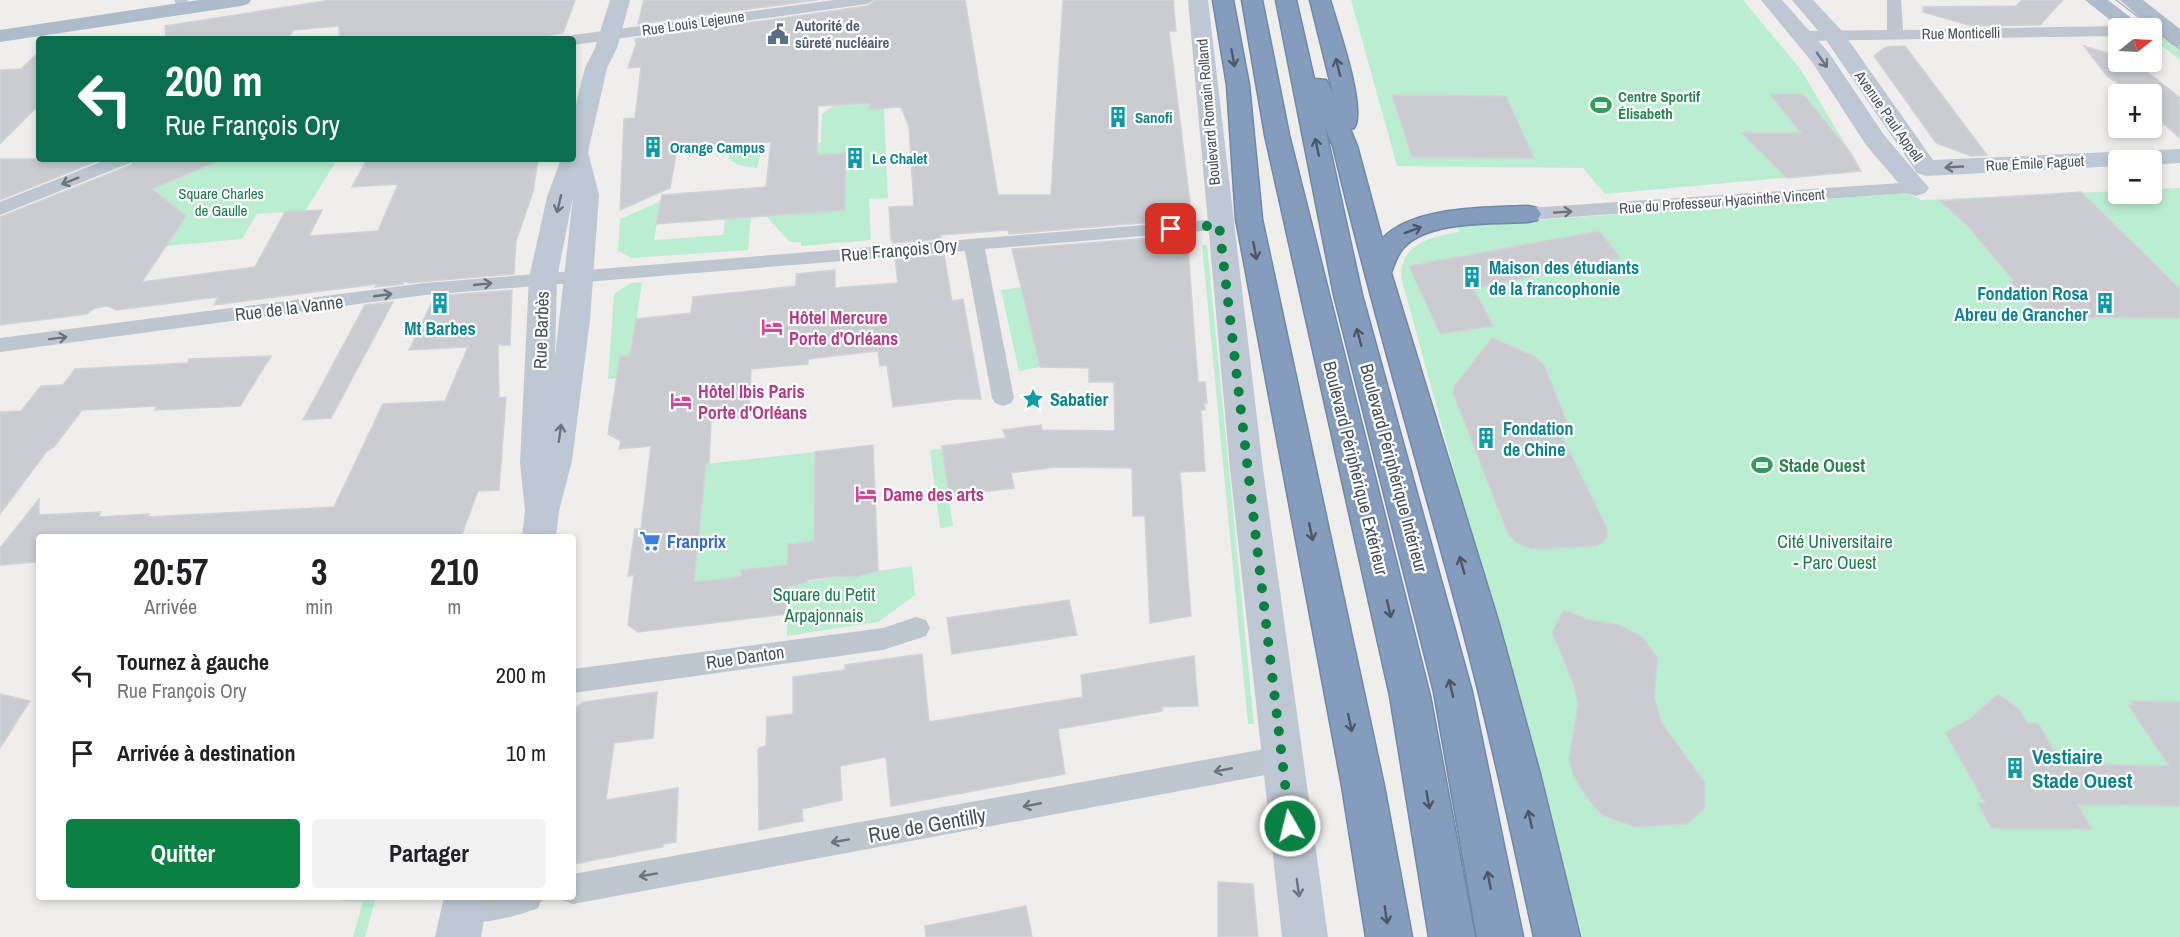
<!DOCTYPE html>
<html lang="fr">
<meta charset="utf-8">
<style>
body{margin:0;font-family:"Archivo Narrow",sans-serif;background:#f2f2f2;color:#202124;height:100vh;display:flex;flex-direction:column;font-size:22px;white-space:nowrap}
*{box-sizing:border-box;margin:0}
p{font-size:20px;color:#757577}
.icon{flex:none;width:33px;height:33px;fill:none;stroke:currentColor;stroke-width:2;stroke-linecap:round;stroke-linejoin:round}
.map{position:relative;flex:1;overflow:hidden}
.side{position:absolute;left:36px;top:534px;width:540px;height:366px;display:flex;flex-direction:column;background:#fff;border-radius:6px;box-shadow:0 3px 9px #0003}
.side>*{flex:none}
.banner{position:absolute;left:36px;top:36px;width:540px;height:126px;border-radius:6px;box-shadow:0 3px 9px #0003;background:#0b6e4f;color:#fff;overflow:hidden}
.needle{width:39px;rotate:72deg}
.controls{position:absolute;left:2108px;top:18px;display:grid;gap:12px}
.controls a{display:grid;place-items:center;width:54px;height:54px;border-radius:6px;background:#fff;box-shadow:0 3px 9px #0003;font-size:30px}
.pin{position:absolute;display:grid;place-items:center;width:51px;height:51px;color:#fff;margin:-26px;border-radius:12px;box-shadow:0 3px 9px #0006}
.me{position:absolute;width:66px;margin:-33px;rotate:352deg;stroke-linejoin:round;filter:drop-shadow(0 0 4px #0008)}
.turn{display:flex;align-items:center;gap:21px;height:126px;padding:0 30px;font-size:27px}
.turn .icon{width:78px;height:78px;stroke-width:2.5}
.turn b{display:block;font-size:42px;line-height:51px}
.eta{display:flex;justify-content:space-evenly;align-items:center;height:102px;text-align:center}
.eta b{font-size:36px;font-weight:800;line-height:42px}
.primary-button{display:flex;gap:12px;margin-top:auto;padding:12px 30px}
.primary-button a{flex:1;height:69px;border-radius:6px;background:#0b8043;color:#fff;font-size:24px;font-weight:800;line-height:69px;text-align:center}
.primary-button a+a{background:#f2f2f2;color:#202124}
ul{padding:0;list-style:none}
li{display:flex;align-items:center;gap:18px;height:78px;padding:0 30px}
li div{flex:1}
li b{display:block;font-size:22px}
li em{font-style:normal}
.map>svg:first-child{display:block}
.green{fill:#bbeed1}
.building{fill:#caccd2;stroke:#d1d3d9;stroke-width:1.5}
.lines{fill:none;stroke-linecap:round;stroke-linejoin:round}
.highway-casing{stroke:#7088a8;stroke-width:3}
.street{fill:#bec7cf;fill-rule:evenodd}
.secondary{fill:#bec8d4;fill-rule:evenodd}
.primary{fill:#adbbcc;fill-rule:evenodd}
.highway{fill:#859dbc;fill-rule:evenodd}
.tram{stroke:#afb2b8;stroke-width:1.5}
.oneway{stroke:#4c5864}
.oneway2{stroke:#6a747f}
.oneway3{stroke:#6a747d}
.route{stroke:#0b8043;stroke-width:10;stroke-dasharray:0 18}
.labels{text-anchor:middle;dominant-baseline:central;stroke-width:4.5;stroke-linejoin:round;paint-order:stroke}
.far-street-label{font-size:15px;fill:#46505a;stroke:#fff}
.far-service-label{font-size:15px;font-weight:bold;fill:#4e5e75;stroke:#fff;text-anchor:start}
.far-leisure-label{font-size:15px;font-weight:bold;fill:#27864d;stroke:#fff;text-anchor:start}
.far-culture-label{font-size:15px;font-weight:bold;fill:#0d838f;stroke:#fff;text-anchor:start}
.far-park-label{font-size:15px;fill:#177b4d;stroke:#fff}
.street-label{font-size:18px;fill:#46505a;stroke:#fff}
.culture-label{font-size:18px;font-weight:bold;fill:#0d838f;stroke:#fff;text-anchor:start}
.hotel-label{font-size:18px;font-weight:bold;fill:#b23c85;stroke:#fff;text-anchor:start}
.leisure-label{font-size:18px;font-weight:bold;fill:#27864d;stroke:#fff;text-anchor:start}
.shop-label{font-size:18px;font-weight:bold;fill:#366cbe;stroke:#fff;text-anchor:start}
.park-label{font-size:18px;fill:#177b4d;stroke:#fff}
.near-culture-label{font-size:21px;font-weight:bold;fill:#0d838f;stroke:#fff;text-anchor:start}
.near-street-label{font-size:21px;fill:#46505a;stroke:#fff}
</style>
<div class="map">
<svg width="2180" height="937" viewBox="0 0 2180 937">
<rect width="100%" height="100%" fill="#f0eded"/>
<g class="green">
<polygon points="1351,0 1743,0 1801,70 1861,171 1605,194 1583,168 1397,166"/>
<polygon points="2127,18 2144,18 2180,46 2180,60 2151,37 2151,28 2140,28"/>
<polygon points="869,103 870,109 884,108 888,198 869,199 871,240 801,246 801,242 790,242 766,216 845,210 813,184 815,145 821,142 822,114 834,105"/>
<polygon points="746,147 746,152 761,151 757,168 738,165 729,159 728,149"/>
<polygon points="224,159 299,159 335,163 305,211 257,214 242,239 166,246 186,216 151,189"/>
<path d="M2180,188V937H1582L1401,277C1401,243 1432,236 1460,232L1457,226L1908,193L1921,200L2118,191V194H2151V189Z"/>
<polygon points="661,201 654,240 723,235 725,219 751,217 748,250 632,258 618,251 620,219"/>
<polygon points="1202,245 1207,245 1254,724 1248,724"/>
<polygon points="642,282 634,336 633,355 620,356 617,378 608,379 614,294 631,283"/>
<polygon points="1021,287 1040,367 1019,371 1001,290"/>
<polygon points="942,449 953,526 940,528 930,450"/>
<polygon points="815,452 817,541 787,565 742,570 741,577 694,582 706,464"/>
<path d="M912,566L915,595L878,622L787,636V582C802,585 830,577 847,575L848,577L863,575V573Z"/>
<polygon points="343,897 376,897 365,937 353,937 363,902 342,901"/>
</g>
<g class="building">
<polygon points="331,0 575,0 563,33 529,39 339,39 339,26 294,30 286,39 166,39 165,26"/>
<polygon points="644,0 817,0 638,24"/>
<polygon points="876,0 965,0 998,195 1051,195 1063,0 1173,0 1176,31 1169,31 1191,211 1185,211 1186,219 1009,234 1008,230 940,235 941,239 893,243 891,239 889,207 914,206 909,127 901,107 869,109 869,103 818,106 817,155 846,153 845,210 656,224 662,195 766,187 771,142 677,149 670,188 620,210 624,119 635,118 641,67 628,68 636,44 635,39 867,6"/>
<polygon points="2022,0 2063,0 2040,25 1972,26 1923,12 1923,7 2016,6"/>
<polygon points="1905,46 1987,155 1971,156 1936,143 1874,56 1886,47"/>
<polygon points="2084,46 2118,56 2118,62 2135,62 2180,98 2180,138 2151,113 2151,94 2129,94 2127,89 2107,76"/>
<polygon points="39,52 39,105 0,144 0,70 21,69"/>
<polygon points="1770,94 1803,94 1850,152 1861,171 1787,178 1742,133 1801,133"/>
<polygon points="1392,95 1506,96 1534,158 1412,157"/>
<polygon points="0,159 102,159 0,200"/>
<polygon points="135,159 223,159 152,189 186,216 142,282 255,267 285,212 322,210 309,236 378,231 398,184 352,187 367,159 538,159 533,192 516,241 514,274 408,283 404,281 403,284 375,287 377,284 214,305 218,297 117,310 107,306 95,308 87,314 0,325 0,217 131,165"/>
<polygon points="2081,192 2180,289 2180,318 2073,317 2075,320 2043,320 2010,281 2014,281 1966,224 1940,201"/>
<polygon points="1599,231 1620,258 1474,289 1493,326 1440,334 1409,266"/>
<polygon points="1187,235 1198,382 1205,382 1207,403 1204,403 1205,410 1201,410 1205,471 1180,472 1191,616 1150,623 1145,516 1133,516 1132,468 1056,467 1011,473 1014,488 949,496 942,446 1006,438 1003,430 1041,425 1042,430 1115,431 1114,382 1089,382 1089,368 1040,367 1012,249"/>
<polygon points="944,255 952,301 963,299 981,399 957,399 893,407 887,365 880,366 878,351 808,359 808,364 751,369 749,416 711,421 709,463 706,464 694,582 741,577 741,570 787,565 788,544 814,541 815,452 873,445 878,571 855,577 839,576 807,580 807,582 787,587 787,614 638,632 628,625 634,575 628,576 635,529 641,529 651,446 619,449 621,441 608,434 620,356 630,355 636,319 691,313 693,297 796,286 796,274 835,270 835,288 898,283 895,259"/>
<polygon points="512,290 510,345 498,345 499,398 506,397 499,490 478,491 461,537 39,537 39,562 0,565 0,548 39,499 39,515 101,512 98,517 149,514 147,517 334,507 383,404 445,401 468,347 409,350 435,296"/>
<polygon points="393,302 331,418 303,420 365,305"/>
<polygon points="1492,338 1534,356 1544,365 1568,424 1556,424 1607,528 1607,537 1603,543 1596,546 1531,549 1517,543 1508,534 1453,393 1455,385"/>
<polygon points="271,356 240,406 155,410 157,406 82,410 54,447 47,451 0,514 0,412 21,411 41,386 63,385 75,369 187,363 189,359"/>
<polygon points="1069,600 1077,635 952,654 947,618"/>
<polygon points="1564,610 1588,620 1617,624 1641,636 1658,658 1654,696 1661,722 1705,783 1705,808 1687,824 1635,827 1602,815 1586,796 1574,777 1569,759 1578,705 1574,685 1552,632"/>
<polygon points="922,654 929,722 1083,697 1081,675 1194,656 1198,706 1162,707 1162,711 1058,729 1065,774 891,806 886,757 840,766 842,800 802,809 803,821 759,830 758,751 759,748 766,746 767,717 793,714 793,677 845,670 845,665"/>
<polygon points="657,692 653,738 614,743 606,800 678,788 676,842 663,844 663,847 573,864 573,711 583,702"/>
<polygon points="0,694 30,701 0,748"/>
<polygon points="1998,694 2018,708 2027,723 2038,723 2062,764 2169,766 2128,705 2134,705 2131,701 2180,702 2180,806 2077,804 2092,829 1991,828 1978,803 1985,803 1945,732 1970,719"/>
<polygon points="1218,882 1253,884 1258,937 1218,937"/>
<polygon points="1026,906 1032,937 926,937 925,926"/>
</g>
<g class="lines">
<defs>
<g id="highway">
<polygon points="1213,0 1233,0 1249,85 1262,219 1384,786 1412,937 1366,937 1342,786 1236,219 1227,85"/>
<polygon points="1242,0 1262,0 1289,135 1430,696 1475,937 1429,937 1390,696 1265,135"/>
<path d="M1276,0H1296L1314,79L1326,80L1333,93L1310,0H1330C1337,25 1367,109 1354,128L1350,129L1357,146L1382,239C1413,206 1486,208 1528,206L1537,208L1541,214L1537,220L1528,222C1493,224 1428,220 1403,248C1397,255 1394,264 1391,273L1498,621L1540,774L1580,937H1534C1511,831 1488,724 1460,619C1417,461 1371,305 1333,146L1325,127L1362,295L1472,692L1523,937H1477L1434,692L1334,295Z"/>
</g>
</defs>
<use href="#highway" class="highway-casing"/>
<g class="street">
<polygon points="174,0 189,0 181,5 176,4"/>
<polygon points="834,0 874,0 867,4 573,45 573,39 566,39 573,35"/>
<polygon points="1887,0 1901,0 1903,30 2118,26 2124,28 2118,28 2118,36 1803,41 1795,36 1803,31 1887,30"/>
<polygon points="108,159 133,159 130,163 0,215 0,202"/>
<polygon points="1916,182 1923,184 1925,188 1923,192 1528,220 1521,218 1518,214 1521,210 1528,208"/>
<polygon points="1219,219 1226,221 1229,225 1226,229 985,249 1014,398 1011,403 1003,406 995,403 992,398 965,251 425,295 0,352 0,338 425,283"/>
<polygon points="916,617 926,620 930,628 926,636 883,650 573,693 573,669 883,628"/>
<polygon points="1281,746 1291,750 1296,759 1291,768 1281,772 573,904 562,900 560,897 573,897 573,874"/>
<path d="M455,897H543L538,908C518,916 473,928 453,920L448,909Z"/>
</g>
<g class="secondary">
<path d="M610,0H630L617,48L607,68L588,152L599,195L590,320L572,461L559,511L556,537H522L525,511L520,463L529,278L547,197L561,159H573V115L585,68L595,48ZM573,197L555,357L557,278Z"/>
<polygon points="1188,0 1208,0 1263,469 1328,937 1282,937 1230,469"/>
<polygon points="1761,0 1782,0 1829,53 1884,135 1929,188 1925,193 1916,196 1907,193 1866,145 1812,62"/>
<polygon points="1792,0 1813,0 1842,31 1933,160 2180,149 2180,163 2151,165 2151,160 2118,160 2118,166 1926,176 1917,173 1826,40"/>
<polygon points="444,897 488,897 481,937 435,937"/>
</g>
<g class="primary">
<polygon points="199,0 251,0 248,4 241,6 0,42 0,30"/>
<polygon points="2085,0 2108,0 2144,28 2120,28"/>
<polygon points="2120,0 2143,0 2180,29 2180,46 2172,45"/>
</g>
<use href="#highway" class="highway"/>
<polyline class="tram" points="2116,0 2180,49"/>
</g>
<defs><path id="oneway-shaft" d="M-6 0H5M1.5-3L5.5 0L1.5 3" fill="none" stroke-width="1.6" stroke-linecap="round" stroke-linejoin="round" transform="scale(1.5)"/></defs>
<g class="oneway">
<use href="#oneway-shaft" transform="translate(1233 58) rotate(80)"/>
<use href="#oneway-shaft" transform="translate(1338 67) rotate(-104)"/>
<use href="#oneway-shaft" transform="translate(1317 147) rotate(-102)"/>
<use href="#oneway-shaft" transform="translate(1413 230) rotate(-21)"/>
<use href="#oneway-shaft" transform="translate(1255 251) rotate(79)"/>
<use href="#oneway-shaft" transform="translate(1359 337) rotate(-105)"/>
<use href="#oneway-shaft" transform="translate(1311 532) rotate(78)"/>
<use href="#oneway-shaft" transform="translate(1462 565) rotate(-106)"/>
<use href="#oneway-shaft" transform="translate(1389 609) rotate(77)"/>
<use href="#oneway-shaft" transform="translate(1451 688) rotate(-103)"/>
<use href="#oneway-shaft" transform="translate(1350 723) rotate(78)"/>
<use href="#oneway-shaft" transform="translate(1428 800) rotate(80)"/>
<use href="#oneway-shaft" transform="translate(1530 819) rotate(-103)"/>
<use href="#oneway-shaft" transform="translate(1489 880) rotate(-101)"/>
<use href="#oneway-shaft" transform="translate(1386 915) rotate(82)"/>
</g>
<g class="oneway2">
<use href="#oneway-shaft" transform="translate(1822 60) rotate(55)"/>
<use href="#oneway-shaft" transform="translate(1954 167) rotate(177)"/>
<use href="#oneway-shaft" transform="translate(559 204) rotate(103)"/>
<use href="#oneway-shaft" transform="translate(560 433) rotate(-82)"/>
<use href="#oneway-shaft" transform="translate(1298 888) rotate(82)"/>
</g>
<g class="oneway3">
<use href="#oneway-shaft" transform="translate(70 181) rotate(158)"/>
<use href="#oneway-shaft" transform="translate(1563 212) rotate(-4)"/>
<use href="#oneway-shaft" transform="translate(483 284) rotate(-6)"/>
<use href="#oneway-shaft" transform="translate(383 295) rotate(-8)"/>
<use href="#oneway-shaft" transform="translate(58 338) rotate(-7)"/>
<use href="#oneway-shaft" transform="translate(1223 770) rotate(169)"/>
<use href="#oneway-shaft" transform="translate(1032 805) rotate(169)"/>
<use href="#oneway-shaft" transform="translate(840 841) rotate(170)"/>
<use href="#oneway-shaft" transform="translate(648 875) rotate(170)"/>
</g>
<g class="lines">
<polyline class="route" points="1171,229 1219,225 1290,826"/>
</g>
<defs>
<symbol id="civic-bare" viewBox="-9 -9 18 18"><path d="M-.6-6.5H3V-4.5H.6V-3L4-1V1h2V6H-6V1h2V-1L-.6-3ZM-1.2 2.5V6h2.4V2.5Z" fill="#5c6f8a" stroke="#fff" stroke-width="2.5" paint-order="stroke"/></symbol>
<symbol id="stadium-bare" viewBox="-9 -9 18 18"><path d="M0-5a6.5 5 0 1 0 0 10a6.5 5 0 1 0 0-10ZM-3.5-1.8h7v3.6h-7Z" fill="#2e9e5b" stroke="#fff" stroke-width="2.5" paint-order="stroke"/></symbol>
<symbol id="building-bare" viewBox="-9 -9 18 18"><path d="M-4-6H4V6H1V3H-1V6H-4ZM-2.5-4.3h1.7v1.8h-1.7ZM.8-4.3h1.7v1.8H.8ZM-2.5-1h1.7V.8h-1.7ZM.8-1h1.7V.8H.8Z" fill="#0f9aa8" stroke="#fff" stroke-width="2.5" paint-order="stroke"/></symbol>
<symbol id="hotel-bare" viewBox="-9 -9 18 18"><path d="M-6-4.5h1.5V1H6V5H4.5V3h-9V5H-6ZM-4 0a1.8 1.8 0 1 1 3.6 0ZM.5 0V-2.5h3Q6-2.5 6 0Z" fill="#d1479c" stroke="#fff" stroke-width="2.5" paint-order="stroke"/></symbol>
<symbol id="sight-bare" viewBox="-9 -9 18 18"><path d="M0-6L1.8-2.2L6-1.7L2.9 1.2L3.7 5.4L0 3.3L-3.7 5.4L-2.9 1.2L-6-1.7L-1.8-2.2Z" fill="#0f9aa8" stroke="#fff" stroke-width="2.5" paint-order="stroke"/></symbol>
<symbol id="supermarket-bare" viewBox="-9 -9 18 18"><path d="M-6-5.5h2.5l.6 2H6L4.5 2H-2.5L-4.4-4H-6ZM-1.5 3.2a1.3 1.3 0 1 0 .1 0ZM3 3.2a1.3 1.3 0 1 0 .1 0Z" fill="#3f7fe0" stroke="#fff" stroke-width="2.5" paint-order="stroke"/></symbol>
</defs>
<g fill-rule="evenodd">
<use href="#civic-bare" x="763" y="19" width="30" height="30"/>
<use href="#stadium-bare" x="1586" y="90" width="30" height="30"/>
<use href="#building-bare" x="1103" y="102" width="30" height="30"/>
<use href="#building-bare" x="638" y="132" width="30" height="30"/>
<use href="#building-bare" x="840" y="143" width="30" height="30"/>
<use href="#building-bare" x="1457" y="262" width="30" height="30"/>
<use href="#building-bare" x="425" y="288" width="30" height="30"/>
<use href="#building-bare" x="2090" y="288" width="30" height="30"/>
<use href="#hotel-bare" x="757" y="312" width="30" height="30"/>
<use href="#sight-bare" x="1018" y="384" width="30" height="30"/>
<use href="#hotel-bare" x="666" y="386" width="30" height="30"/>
<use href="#building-bare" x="1471" y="423" width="30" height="30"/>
<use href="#stadium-bare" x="1747" y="450" width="30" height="30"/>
<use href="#hotel-bare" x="851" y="479" width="30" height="30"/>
<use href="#supermarket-bare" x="635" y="526" width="30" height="30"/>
<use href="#building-bare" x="2000" y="753" width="30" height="30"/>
</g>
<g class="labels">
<g class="far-street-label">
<text transform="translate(693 23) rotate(-8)">Rue Louis Lejeune</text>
<text transform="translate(1961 33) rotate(-1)">Rue Monticelli</text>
<text transform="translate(1208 112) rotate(-95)">Boulevard Romain Rolland</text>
<text transform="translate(1889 116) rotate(55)">Avenue Paul Appell</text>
<text transform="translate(2035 163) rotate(-3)">Rue Émile Faguet</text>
<text transform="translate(1722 201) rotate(-4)">Rue du Professeur Hyacinthe Vincent</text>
</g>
<g class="far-service-label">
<text x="795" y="25">Autorité de<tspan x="795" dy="17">sûreté nucléaire</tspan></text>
</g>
<g class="far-leisure-label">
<text x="1618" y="96">Centre Sportif<tspan x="1618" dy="17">Élisabeth</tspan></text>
</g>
<g class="far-culture-label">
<text x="1135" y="117">Sanofi</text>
<text x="670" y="147">Orange Campus</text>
<text x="872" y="158">Le Chalet</text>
</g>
<g class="far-park-label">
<text x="221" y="193">Square Charles<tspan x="221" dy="17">de Gaulle</tspan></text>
</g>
<g class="street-label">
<text transform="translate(899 250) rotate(-5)">Rue François Ory</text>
<text transform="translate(289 308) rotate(-7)">Rue de la Vanne</text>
<text transform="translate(541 330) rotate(-88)">Rue Barbès</text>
<text transform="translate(1356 468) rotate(76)">Boulevard Périphérique Extérieur</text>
<text transform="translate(1394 468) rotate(75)">Boulevard Périphérique Intérieur</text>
<text transform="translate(745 657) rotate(-8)">Rue Danton</text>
</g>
<g class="culture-label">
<text x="1489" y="267">Maison des étudiants<tspan x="1489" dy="21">de la francophonie</tspan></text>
<text x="2088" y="293" text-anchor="end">Fondation Rosa<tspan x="2088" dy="21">Abreu de Grancher</tspan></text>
<text x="440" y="328" text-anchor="middle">Mt Barbes</text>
<text x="1050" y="399">Sabatier</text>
<text x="1503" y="428">Fondation<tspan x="1503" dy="21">de Chine</tspan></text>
</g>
<g class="hotel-label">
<text x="789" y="317">Hôtel Mercure<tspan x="789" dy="21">Porte d'Orléans</tspan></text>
<text x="698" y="391">Hôtel Ibis Paris<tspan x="698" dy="21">Porte d'Orléans</tspan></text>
<text x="883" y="494">Dame des arts</text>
</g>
<g class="leisure-label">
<text x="1779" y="465">Stade Ouest</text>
</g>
<g class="shop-label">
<text x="667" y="541">Franprix</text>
</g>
<g class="park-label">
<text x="1835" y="541">Cité Universitaire<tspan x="1835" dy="21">- Parc Ouest</tspan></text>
<text x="824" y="594">Square du Petit<tspan x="824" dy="21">Arpajonnais</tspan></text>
</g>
<g class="near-culture-label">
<text x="2032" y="756">Vestiaire<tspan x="2032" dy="24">Stade Ouest</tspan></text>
</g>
<g class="near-street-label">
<text transform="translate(927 825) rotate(-10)">Rue de Gentilly</text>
</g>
</g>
</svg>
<div class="controls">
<a><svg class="needle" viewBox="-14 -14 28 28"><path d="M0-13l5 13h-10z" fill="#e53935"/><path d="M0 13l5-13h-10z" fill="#757577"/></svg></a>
<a>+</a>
<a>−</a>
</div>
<div class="pin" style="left:1171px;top:229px;background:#d93025"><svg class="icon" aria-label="arrive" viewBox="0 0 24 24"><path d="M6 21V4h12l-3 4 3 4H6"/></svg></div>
<svg class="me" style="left:1290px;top:826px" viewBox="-20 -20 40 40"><circle r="17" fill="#0b8043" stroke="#fff" stroke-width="3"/><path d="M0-11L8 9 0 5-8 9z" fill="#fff"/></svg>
<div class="banner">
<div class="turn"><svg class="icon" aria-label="left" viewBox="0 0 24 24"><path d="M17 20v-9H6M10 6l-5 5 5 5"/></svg><div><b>200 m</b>Rue François Ory</div></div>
</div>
<section class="side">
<div class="eta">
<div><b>20:57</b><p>Arrivée</p></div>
<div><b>3</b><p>min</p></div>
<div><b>210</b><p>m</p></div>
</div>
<ul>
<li><svg class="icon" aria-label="left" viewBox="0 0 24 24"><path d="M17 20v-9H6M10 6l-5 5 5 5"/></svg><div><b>Tournez à gauche</b><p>Rue François Ory</p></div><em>200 m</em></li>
<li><svg class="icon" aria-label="arrive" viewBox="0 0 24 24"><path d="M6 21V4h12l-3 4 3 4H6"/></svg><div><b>Arrivée à destination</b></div><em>10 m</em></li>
</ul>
<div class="primary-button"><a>Quitter</a><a>Partager</a></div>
</section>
</div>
